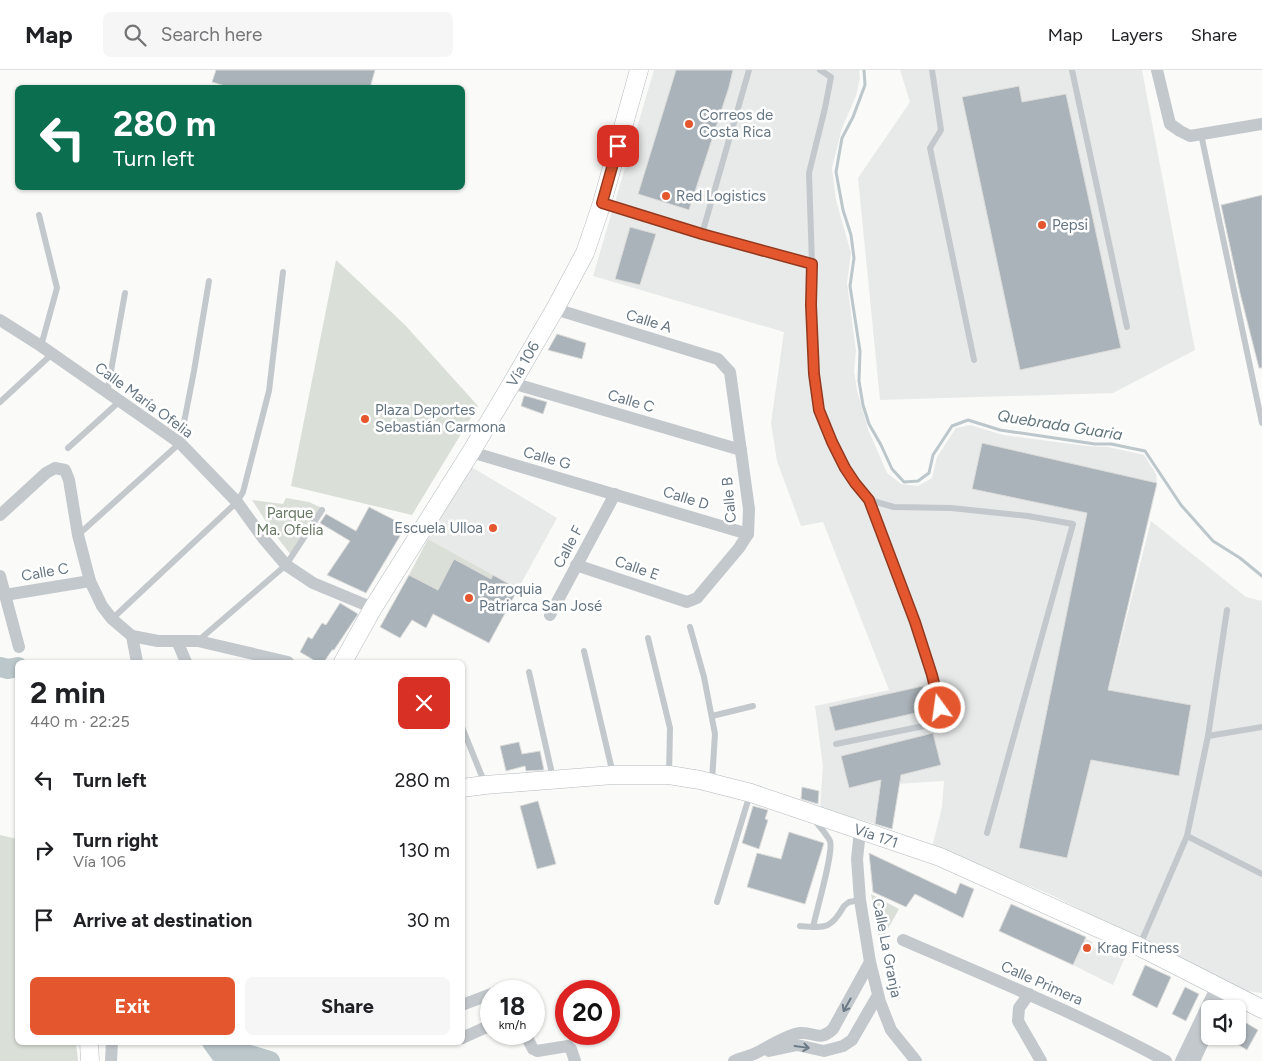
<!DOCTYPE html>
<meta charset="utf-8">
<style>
body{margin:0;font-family:Figtree,sans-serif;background:#f6f6f6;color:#202124;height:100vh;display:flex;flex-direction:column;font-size:19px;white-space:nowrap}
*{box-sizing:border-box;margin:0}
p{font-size:16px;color:#757577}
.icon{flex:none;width:28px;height:28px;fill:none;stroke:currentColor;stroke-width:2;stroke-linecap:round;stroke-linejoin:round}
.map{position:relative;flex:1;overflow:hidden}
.panel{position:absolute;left:15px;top:590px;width:450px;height:385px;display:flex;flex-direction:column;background:#fff;border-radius:8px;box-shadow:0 1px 4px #0004}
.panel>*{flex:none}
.banner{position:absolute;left:15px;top:15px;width:450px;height:105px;border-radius:8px;box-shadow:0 1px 4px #0004;background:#0b6e4f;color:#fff;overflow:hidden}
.tools{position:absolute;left:1201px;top:930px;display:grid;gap:10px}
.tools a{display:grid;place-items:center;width:45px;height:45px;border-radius:8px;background:#fff;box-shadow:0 1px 4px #0004;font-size:25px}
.speed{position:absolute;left:480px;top:910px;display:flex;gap:10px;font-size:25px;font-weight:700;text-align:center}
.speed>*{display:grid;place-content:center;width:65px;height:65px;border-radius:50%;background:#fff;box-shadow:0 1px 4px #0004;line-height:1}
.speed small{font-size:12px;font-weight:400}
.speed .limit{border:8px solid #d22;background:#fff;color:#111}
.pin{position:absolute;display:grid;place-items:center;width:42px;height:42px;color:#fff;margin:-21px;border-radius:10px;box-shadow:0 2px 8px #0006}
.me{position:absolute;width:55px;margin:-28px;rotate:346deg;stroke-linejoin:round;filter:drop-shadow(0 0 4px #0008)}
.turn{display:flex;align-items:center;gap:18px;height:105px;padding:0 15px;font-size:22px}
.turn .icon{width:65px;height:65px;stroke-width:2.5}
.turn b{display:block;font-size:35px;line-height:42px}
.round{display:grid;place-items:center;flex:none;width:52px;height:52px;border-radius:8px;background:#f6f6f6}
.headline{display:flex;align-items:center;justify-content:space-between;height:85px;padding:0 15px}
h1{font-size:30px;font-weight:700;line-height:38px}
.cta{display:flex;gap:10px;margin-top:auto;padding:10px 15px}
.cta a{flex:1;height:58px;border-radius:8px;background:#e4572e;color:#fff;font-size:20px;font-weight:700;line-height:58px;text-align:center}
.cta a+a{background:#f6f6f6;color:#202124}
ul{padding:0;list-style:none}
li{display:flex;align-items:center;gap:15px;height:70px;padding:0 15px}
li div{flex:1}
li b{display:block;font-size:19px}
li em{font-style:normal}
header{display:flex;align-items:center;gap:30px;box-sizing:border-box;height:70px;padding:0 25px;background:#fff;border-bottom:1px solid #e0e0e0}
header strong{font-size:24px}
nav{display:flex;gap:28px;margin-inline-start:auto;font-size:18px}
.search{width:350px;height:45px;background:#f6f6f6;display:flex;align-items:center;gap:12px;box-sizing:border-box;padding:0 18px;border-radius:8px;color:#757577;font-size:19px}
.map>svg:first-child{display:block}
.built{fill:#e8e9e9}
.green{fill:#dadfd7}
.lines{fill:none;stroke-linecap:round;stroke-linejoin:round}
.stream{stroke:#bbc7cb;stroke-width:3}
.river{stroke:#bbc7cb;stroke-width:20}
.building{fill:#aab3b9;stroke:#dcdcda}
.secondary-casing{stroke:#b3babf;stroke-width:19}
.lane{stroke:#c3c8cc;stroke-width:6}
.street{stroke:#c3c8cc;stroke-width:12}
.secondary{stroke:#fff;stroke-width:18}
.oneway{stroke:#6a7a87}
.route-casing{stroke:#94391e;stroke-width:12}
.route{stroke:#e4572e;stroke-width:9}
.poi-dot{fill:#e4572e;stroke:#fff;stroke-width:2}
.labels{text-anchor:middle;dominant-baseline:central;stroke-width:5;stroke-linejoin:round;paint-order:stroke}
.poi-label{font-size:15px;fill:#657683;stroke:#fff;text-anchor:start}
.street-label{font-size:15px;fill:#657683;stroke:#fff}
.park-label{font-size:15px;fill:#687a64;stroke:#fff}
.water-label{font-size:16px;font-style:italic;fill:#60757c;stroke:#fff}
</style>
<header>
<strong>Map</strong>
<div class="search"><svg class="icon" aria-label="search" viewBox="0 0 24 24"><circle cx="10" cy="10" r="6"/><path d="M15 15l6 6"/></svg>Search here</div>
<nav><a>Map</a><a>Layers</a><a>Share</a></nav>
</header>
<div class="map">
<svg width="1262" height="991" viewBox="0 0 1262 991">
<rect width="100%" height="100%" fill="#fafaf8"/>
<g class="built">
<polygon points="654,0 859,0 860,8 856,26 842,58 832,98 836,130 851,183 847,213 856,281 854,301 857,320 868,359 887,403 901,414 918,416 932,408 937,387 956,358 970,355 1003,365 1087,376 1108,377 1144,385 1156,404 1157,413 1094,677 1151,451 1246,527 1262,531 1262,923 1246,921 1049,824 932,777 942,737 944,711 880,715 875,754 820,738 823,696 815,636 889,620 823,452 801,456 777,391 771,353 784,262 593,206"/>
<polygon points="900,0 1142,0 1195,280 1113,323 880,330 858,108 910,32"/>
<polygon points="470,396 557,448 518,519 428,469"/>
<polygon points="1085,868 1093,872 1091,876 1116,888 1119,881 1126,885 1113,915 1073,895"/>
</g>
<g class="green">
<polygon points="336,190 405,255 478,336 412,445 291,416"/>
<polygon points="286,428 309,432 322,438 291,485 273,462 252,430 283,434"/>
<polygon points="428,469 493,505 491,509 454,489 438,520 409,505"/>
<polygon points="0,765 17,769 18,972 76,973 78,991 0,991"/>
<polygon points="871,824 899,839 880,873"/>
</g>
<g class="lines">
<polyline class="stream" points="864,0 865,15 853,47 842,68 836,102 843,140 851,165 854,188 850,216 860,281 859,311 863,335 869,354 881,375 892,399 904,412 918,411 929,403 933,385 952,356 968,350 1000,360 1095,374 1111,374 1145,381 1181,435 1213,471 1240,488 1262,506"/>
<g class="river">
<polyline points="0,597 8,599 18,597"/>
<polyline points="212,972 220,983 250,985 270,991"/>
</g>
</g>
<g class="building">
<polygon points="216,0 375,0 370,18 232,18 212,12"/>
<polygon points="676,0 733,0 729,17 689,140 638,124"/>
<polygon points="1019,16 1022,32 1066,24 1121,278 1020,300 962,27"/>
<polygon points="1262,125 1262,298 1259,298 1240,223 1221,135"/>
<polygon points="630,157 656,164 640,215 615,209"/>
<polygon points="557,264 586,273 582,289 548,280"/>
<polygon points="524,326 526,326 547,332 543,344 521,336"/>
<polygon points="982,373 1157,413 1108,620 1191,635 1179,706 1091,690 1067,788 1019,778 1087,443 972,419"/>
<polygon points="369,437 406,456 366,523 327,505 350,471 320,453 326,444 356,461"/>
<polygon points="454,489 491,509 493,505 518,519 489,573 433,544 426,558 412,550 400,568 380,557 409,505 438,520"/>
<polygon points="340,533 358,544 334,580 332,580 324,592 317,592 300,582 308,567 312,569 322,553 326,555"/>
<polygon points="923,616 929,640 835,661 829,637"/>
<polygon points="933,663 941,695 901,705 892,759 875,754 881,710 849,718 841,686"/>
<polygon points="519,672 522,684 540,681 544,700 526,701 525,696 506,701 500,676"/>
<polygon points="802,717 819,721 818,734 801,729"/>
<polygon points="538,731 556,794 537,799 520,736"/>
<polygon points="753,736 768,740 765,749 768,750 759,779 742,773"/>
<polygon points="789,762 824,773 805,834 747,817 757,783 781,789"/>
<polygon points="869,783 956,824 960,813 974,819 963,848 915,824 906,837 873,822"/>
<polygon points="1011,834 1086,867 1073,895 999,861"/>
<polygon points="1145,895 1171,907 1157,938 1132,925"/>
<polygon points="1185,917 1199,924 1186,951 1172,944"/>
<polygon points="1238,948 1258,960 1247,980 1224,966 1238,966"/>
</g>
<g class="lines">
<defs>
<g id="secondary">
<polyline points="343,592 373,538 471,382 512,313 555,239 585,183 602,133 639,0"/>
<polyline points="462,718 485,715 613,705 669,705 700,710 751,723 940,787 1140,877 1262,939"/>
<polyline points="89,972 90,991"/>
</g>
</defs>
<use href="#secondary" class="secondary-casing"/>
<g class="lane">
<polyline points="820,0 831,7 825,38 809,103 812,194 811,235 814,304 819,340 832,372 845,398 855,413 869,430 894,437 951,438 1028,446 1073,454 987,763"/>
<polyline points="932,0 941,60 930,78 974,290"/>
<polyline points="1072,0 1127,257"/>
<polyline points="1201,64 1262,353"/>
<polyline points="603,133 702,164 812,194"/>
<polyline points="39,145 57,218 41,276"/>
<polyline points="702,164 749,0"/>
<polyline points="107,323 125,223"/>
<polyline points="0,332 52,284"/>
<polyline points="68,378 120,331"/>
<polyline points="78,465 180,373 194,301 209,211"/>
<polyline points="112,549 237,432 243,422 269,321 283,202"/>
<polyline points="690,557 704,607 715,664 712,711"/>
<polyline points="648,568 670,658 669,704"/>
<polyline points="199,570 286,495 322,440"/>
<polyline points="584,581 613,704"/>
<polyline points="529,602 553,708"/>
<polyline points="712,646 753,636"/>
<polyline points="462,657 485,714"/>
<polyline points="1208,666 1262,657"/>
<path d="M836,674L943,652C928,575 896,503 869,430"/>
<polyline points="1187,766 1262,804"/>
<polyline points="717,832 750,724"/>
<path d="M800,856C826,858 831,859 844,836L849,832L860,830"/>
<path d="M813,857C816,842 834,782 830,771C826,763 818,755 813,748"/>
<polyline points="1140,875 1187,766 1208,666 1227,540"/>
</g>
<g class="street">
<polyline points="1157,0 1170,54 1180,61 1190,66 1262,54"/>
<polyline points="555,239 718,289 730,302 749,439 748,464 739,478 697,528 687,532 576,495"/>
<polyline points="0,250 41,276 180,373 237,432 263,468 286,495 313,513 373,538"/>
<polyline points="512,313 741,380"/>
<polyline points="471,382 748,464"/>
<polyline points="0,445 46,403 55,398 65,400 69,410 78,465 90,511 102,536 112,549 132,566 158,571 198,571 288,592"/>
<polyline points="0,506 19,577"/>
<polyline points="5,525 90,511"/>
<polyline points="550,545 615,424"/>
<polyline points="132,566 137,592"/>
<polyline points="177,571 186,592"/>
<polyline points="860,761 857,789 860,830 870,892 880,932 891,960 916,991"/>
<path d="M903,870C991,908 1081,945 1166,991"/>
<polyline points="497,921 503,920 505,921"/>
<polyline points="1029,924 1019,938 1018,951 1041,991"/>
<polyline points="462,935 491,924"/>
<polyline points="1219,939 1228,921"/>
<polyline points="525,964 533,979 537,981 568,976 571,979 575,991"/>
<polyline points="462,968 491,955"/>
<polyline points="769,981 797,975 824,981 843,976 852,970 878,925"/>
<polyline points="111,991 112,972"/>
<path d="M734,991C742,988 749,986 756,983C768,977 788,964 800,963C815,962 819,972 833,959L870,892"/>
<polyline points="1181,991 1217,916"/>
<polyline points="1194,991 1210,957"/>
</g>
<use href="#secondary" class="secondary"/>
</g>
<defs><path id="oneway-shaft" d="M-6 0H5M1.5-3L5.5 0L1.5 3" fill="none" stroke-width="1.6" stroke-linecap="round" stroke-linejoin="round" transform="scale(1.25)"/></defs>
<g class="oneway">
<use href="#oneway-shaft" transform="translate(847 935) rotate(119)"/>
<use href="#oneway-shaft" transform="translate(802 977) rotate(8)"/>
</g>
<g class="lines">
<defs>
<polyline id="route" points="618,76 602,133 702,164 812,194 811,235 814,304 819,340 832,372 845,398 855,413 869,430 915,552 932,605 940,638"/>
</defs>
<use href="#route" class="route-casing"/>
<use href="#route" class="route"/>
</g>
<g class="poi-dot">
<circle cx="689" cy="54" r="5"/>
<circle cx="666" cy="126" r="5"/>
<circle cx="1042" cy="155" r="5"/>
<circle cx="365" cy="349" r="5"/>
<circle cx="493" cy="458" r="5"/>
<circle cx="469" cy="528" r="5"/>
<circle cx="1087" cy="878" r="5"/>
</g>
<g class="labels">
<g class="poi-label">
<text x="699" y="45">Correos de<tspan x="699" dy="17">Costa Rica</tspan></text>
<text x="676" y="126">Red Logistics</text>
<text x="1052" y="155">Pepsi</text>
<text x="375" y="340">Plaza Deportes<tspan x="375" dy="17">Sebastián Carmona</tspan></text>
<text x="483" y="458" text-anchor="end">Escuela Ulloa</text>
<text x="479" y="519">Parroquia<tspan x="479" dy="17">Patriarca San José</tspan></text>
<text x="1097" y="878">Krag Fitness</text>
</g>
<g class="street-label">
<text transform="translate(649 251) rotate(17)">Calle A</text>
<text transform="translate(523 294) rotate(-60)">Vía 106</text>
<text transform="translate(144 330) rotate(36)">Calle María Ofelia</text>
<text transform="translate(631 331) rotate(16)">Calle C</text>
<text transform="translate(547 388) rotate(16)">Calle G</text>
<text transform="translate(686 428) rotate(17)">Calle D</text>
<text transform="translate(729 430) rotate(-95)">Calle B</text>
<text transform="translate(568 477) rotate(-62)">Calle F</text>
<text transform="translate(637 498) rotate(19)">Calle E</text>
<text transform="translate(45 502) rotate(-10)">Calle C</text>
<text transform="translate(876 766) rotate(19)">Vía 171</text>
<text transform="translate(887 878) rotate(79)">Calle La Granja</text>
<text transform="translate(1042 913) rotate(24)">Calle Primera</text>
</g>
<g class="park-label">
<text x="290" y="443">Parque<tspan x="290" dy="17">Ma. Ofelia</tspan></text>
</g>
<g class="water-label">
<text transform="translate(1060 355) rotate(9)">Quebrada Guaria</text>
</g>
</g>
</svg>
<div class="tools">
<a><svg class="icon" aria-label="sound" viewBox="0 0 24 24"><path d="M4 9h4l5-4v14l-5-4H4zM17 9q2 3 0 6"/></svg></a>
</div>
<div class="speed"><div>18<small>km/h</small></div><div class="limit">20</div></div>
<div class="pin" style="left:618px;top:76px;background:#d93025"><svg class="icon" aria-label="arrive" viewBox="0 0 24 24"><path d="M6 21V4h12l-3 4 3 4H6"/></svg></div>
<svg class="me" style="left:940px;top:638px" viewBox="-20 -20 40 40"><circle r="17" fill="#e4572e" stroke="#fff" stroke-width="3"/><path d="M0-11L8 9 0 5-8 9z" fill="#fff"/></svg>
<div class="banner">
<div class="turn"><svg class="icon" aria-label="left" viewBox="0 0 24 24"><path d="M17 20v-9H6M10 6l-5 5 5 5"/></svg><div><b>280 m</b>Turn left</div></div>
</div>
<section class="panel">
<div class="headline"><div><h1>2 min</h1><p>440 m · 22:25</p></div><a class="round" style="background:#d93025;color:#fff"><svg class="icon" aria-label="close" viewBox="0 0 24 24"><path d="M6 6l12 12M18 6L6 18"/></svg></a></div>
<ul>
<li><svg class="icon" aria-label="left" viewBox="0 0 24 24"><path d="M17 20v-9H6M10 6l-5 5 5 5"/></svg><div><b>Turn left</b></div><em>280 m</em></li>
<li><svg class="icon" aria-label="right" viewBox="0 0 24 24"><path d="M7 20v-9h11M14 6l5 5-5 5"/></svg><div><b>Turn right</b><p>Vía 106</p></div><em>130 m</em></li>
<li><svg class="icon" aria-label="arrive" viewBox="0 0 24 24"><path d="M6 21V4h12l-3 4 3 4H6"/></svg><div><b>Arrive at destination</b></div><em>30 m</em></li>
</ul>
<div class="cta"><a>Exit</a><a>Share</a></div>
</section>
</div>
